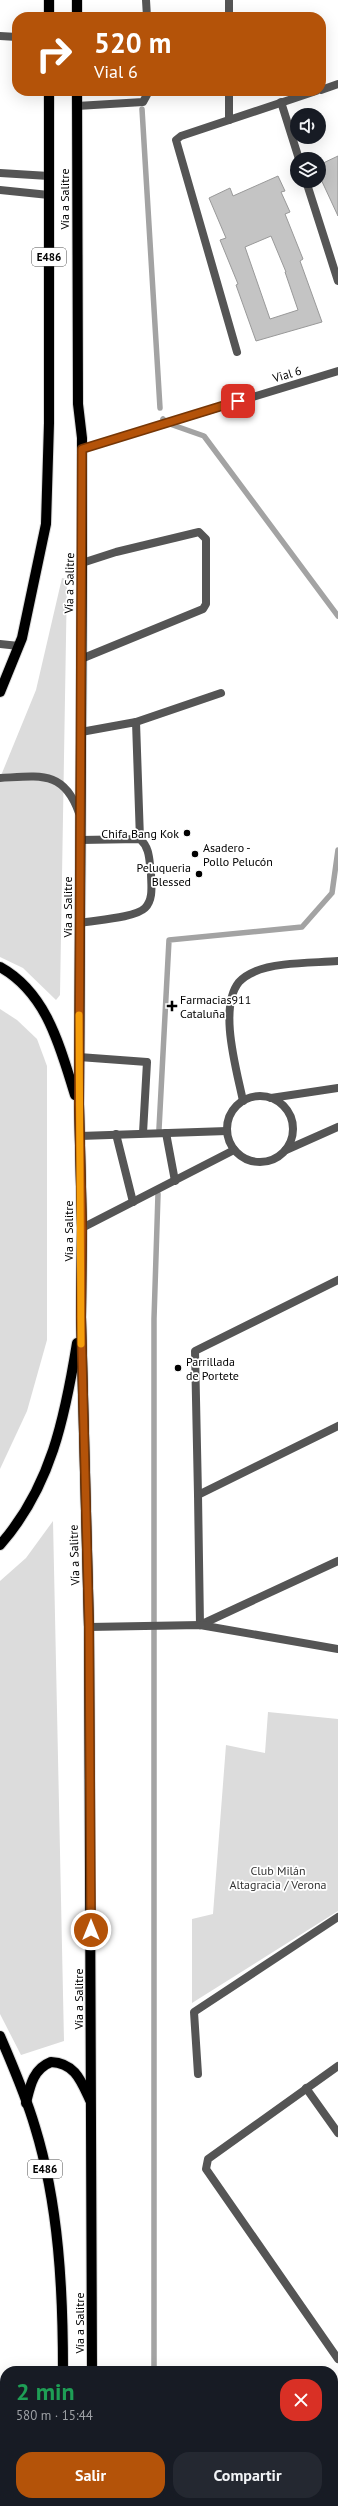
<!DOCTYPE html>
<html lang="es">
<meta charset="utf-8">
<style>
body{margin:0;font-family:"PT Sans",sans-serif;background:#242831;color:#f1f3f6;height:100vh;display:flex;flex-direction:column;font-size:15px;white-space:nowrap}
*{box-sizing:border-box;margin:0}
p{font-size:13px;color:#9ea1a6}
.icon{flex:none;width:22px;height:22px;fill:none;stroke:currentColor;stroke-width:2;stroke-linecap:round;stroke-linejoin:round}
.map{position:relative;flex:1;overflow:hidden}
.sheet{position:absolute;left:0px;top:2366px;width:338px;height:140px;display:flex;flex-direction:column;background:#171b24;border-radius:16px 16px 0 0;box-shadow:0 4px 16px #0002}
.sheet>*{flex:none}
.banner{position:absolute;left:12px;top:12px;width:314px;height:84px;border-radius:16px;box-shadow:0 4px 16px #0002;background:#b45309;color:#fff;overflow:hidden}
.controls{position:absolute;left:290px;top:108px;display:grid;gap:8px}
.controls a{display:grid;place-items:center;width:36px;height:36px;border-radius:50%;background:#171b24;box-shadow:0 4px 16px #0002;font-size:20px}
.pin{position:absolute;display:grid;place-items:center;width:34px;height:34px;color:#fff;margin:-17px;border-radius:8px;box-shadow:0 2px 6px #0006}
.me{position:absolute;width:44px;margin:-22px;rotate:0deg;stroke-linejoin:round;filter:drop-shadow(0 0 3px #0008)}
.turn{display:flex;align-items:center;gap:14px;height:84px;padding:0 16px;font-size:18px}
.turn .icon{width:52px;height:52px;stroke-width:2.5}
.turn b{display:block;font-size:28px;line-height:34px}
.round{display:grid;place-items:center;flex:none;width:42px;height:42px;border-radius:16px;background:#242831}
.overview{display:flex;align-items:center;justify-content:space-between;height:68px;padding:0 16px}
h1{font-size:24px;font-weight:600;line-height:30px;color:#1e9e55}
.cta{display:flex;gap:8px;margin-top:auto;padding:8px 16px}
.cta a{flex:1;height:46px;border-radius:16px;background:#b45309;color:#fff;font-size:16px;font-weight:600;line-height:46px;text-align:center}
.cta a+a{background:#242831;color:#f1f3f6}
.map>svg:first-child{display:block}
.green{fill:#dcdcdc}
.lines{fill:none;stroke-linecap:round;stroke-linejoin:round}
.stream{stroke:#a3a3a3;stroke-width:5.5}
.building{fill:#c4c4c4;stroke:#999;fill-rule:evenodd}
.primary-casing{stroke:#dbdbdb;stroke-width:12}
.service{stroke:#555;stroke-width:8}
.minor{stroke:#555;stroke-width:8}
.primary{stroke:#000;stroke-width:10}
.route-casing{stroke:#753606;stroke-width:10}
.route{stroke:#b45309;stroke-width:7}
.slow{stroke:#f59e0b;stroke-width:7}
.poi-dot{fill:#000;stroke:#fff;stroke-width:1.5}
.labels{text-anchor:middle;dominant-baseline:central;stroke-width:3.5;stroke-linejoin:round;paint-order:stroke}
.shield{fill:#fff;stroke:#4c4c4c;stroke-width:1}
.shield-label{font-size:11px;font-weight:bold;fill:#000}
.street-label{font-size:12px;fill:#000;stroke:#fff}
.poi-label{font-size:12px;fill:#000;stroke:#fff;text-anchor:start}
.park-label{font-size:12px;fill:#333;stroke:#fff}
</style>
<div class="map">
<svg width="338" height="2506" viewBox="0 0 338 2506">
<rect width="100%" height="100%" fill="#fff"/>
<g class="green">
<polygon points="62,578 67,579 60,995 56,1000 23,968 0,957 0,778 36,690"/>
<polygon points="0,1009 17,1020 37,1039 47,1066 47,1340 27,1411 0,1469"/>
<polygon points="53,1521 64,2041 21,2055 0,2014 0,1581 26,1558"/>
<polygon points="268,1712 338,1719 338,1911 192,2003 192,1919 213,1914 226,1745 265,1753"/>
</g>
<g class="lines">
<g class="stream">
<polyline points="142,109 160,408"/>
<polyline points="163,419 167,423 204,436 338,616"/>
<polyline points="159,1129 169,940 302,927 332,893 338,850"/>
<polyline points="154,2371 154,1319 158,1194"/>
<polyline points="154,2501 154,2506"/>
</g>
</g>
<g class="building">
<polygon points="338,156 338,216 319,175 319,165"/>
<path d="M278,176L285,191L281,192L290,212L285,214L303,259L300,261L322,322L256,341L236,285L238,284L220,240L226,238L209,198L230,188L233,196ZM271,236L286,272H285L298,310L270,319L245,247Z"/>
</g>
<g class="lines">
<defs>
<g id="primary">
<polyline points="49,17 49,0"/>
<polyline points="77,17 77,0"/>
<polyline points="77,91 78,404 82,438 82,563 79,1104 82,1228 81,1317 89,1627 92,2371"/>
<polyline points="0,692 22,638 46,524 49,423 49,91"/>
<path d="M0,967C47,993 60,1047 75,1095"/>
<path d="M0,1545C51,1487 65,1417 77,1343"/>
<path d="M0,2036C13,2066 26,2096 35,2127C59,2205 63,2291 63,2371"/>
<path d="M26,2103C30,2086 33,2069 51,2062C75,2063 81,2081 90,2100"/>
<polyline points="64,2501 64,2506"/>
<polyline points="91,2506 91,2501"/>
</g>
</defs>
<use href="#primary" class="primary-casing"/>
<g class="service">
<polyline points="0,644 19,646"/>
<polyline points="136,722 221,693"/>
<polyline points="81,732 136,722 140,839"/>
<path d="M0,778C40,776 64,770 79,813"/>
<path d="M80,923C95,920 135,918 145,908C154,899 151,884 151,873C149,859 150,848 140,839L80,840"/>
<polyline points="79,1057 147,1062 143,1133"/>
</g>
<g class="minor">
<polyline points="146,0 147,17"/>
<polyline points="229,0 229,17"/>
<polyline points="0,36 17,37"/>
<polyline points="321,90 338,84"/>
<polyline points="229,91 229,120"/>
<polyline points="281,102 299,159"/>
<polyline points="77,106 143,102 149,91"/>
<polyline points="0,173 49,176"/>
<polyline points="306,181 338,281"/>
<polyline points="0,190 49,195"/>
<polyline points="237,352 176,140 181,136 316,91"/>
<polyline points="82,449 338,371"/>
<polyline points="81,659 203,609 206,604 206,539 199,532 116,552 82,563"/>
<circle cx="260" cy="1129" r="33"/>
<polyline points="271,1098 338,1088"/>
<path d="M243,1101C237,1071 218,1008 239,982C242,979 249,974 254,972C274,962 315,963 338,961"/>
<polyline points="166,1133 175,1181"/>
<polyline points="116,1134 133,1202"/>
<polyline points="80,1136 227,1131"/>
<polyline points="286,1150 338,1127"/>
<polyline points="82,1228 234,1150"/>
<polyline points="198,1495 195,1351 338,1280"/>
<polyline points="200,1625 198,1495 338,1426"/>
<polyline points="200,1625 338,1561"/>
<polyline points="89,1627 200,1625 338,1649"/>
<polyline points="338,2066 208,2159 206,2169 338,2359"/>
<polyline points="198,2074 194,2012 338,1917"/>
<polyline points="306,2088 338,2133"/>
<polyline points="277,2501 280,2506"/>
</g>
<use href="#primary" class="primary"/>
</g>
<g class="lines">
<defs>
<polyline id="route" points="91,1930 89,1627 81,1317 82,1228 79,1104 82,449 238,401"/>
</defs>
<use href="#route" class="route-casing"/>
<use href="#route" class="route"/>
<polyline class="slow" points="79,1015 81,1344"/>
</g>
<g class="poi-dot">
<circle cx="187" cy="833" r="4"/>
<circle cx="195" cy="854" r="4"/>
<circle cx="199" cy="874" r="4"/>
<path d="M170 1000h4v4h4v4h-4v4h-4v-4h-4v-4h4z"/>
<circle cx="178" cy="1368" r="4"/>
</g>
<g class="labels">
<g class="shield">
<rect x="32" y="248" width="34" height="18" rx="3"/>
<rect x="28" y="2160" width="34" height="18" rx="3"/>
</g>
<g class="shield-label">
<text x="49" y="257">E486</text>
<text x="45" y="2169">E486</text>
</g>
<g class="street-label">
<text transform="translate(64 199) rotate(-90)">Vía a Salitre</text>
<text transform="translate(287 374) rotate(-17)">Vial 6</text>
<text transform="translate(69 583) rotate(-89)">Vía a Salitre</text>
<text transform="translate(67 907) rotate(-90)">Vía a Salitre</text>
<text transform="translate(68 1231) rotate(-90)">Vía a Salitre</text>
<text transform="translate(74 1555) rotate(-92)">Vía a Salitre</text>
<text transform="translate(78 1999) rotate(-90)">Vía a Salitre</text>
<text transform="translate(79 2323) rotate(-90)">Vía a Salitre</text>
</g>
<g class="poi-label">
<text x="179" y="833" text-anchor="end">Chifa Bang Kok</text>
<text x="203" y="847">Asadero -<tspan x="203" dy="14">Pollo Pelucón</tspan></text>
<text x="191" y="867" text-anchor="end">Peluqueria<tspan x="191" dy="14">Blessed</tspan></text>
<text x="180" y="999">Farmacias911<tspan x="180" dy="14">Cataluña</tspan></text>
<text x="186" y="1361">Parrillada<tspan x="186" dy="14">de Portete</tspan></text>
</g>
<g class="park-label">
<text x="278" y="1870">Club Milán<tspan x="278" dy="14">Altagracia / Verona</tspan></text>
</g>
</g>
</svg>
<div class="controls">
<a><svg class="icon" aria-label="sound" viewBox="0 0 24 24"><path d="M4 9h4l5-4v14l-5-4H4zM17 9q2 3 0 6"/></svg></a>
<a><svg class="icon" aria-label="layers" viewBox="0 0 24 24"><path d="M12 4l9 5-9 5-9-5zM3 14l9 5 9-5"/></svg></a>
</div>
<div class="pin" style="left:238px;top:401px;background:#d93025"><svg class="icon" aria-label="arrive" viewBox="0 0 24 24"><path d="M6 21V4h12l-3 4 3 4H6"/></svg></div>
<svg class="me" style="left:91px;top:1930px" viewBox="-20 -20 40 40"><circle r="17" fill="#b45309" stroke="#fff" stroke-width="3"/><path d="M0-11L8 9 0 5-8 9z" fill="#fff"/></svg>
<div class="banner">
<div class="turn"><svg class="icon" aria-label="right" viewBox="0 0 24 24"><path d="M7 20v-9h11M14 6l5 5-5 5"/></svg><div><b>520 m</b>Vial 6</div></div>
</div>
<section class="sheet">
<div class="overview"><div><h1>2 min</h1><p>580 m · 15:44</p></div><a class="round" style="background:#d93025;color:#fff"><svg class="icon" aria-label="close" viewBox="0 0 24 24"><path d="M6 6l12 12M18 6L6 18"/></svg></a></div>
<div class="cta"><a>Salir</a><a>Compartir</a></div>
</section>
</div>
